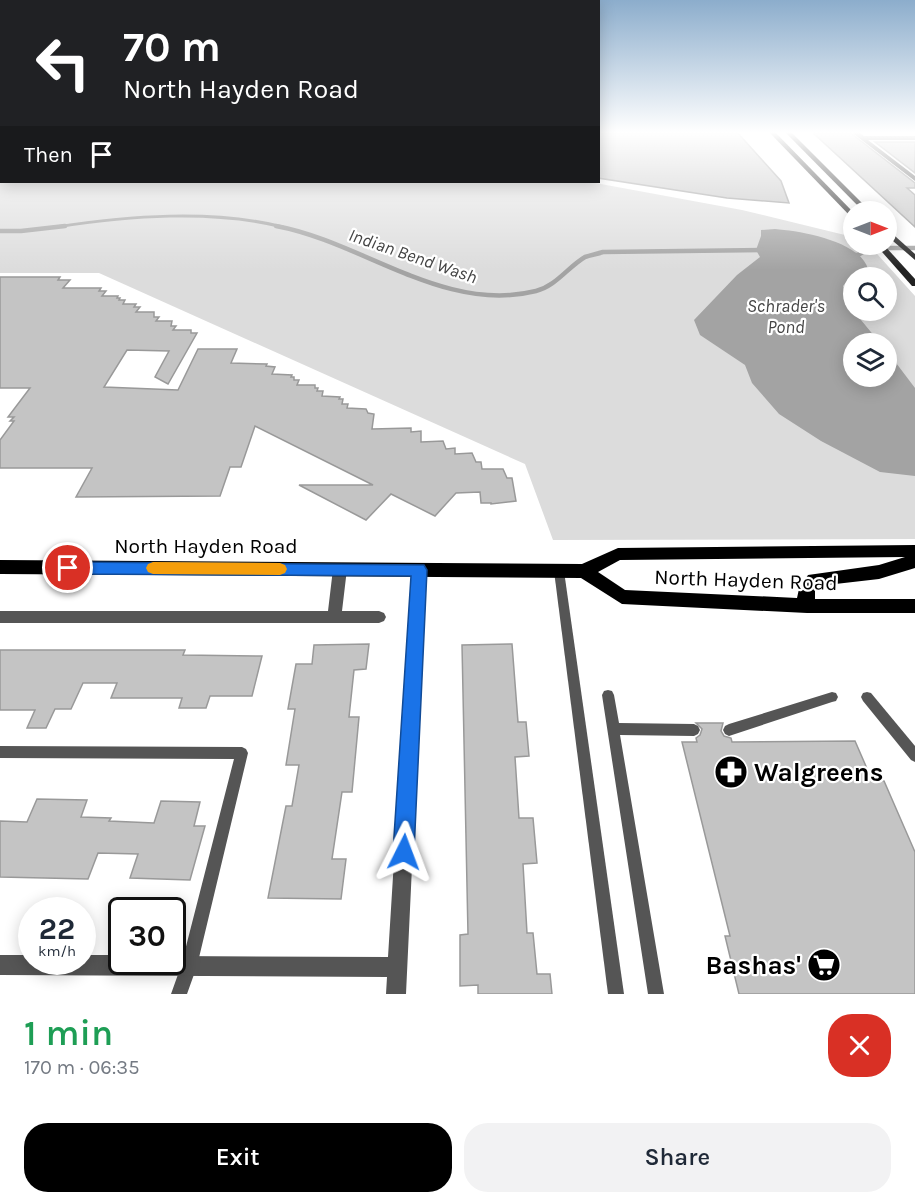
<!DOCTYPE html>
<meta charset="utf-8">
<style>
body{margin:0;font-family:Karla,sans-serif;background:#f2f2f3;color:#1f2937;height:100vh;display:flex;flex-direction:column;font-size:22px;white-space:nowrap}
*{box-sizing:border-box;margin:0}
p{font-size:20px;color:#747a83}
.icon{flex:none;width:33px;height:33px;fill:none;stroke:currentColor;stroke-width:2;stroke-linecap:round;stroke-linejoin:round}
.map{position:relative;height:994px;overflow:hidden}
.drawer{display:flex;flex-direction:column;background:#fff;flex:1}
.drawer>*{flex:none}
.top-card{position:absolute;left:0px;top:0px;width:600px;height:183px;box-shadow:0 3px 15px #0003;background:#202124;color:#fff;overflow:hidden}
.needle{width:39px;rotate:90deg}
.fabs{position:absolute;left:843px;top:201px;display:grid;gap:12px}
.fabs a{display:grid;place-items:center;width:54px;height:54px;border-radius:50%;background:#fff;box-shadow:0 3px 15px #0003;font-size:30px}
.speed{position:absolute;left:18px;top:897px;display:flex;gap:12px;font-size:30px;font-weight:700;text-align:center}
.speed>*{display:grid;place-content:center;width:78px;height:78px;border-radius:50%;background:#fff;box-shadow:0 3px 15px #0003;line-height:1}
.speed small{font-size:15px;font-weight:400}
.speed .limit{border:3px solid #111;border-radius:9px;background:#fff;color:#111}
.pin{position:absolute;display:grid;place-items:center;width:51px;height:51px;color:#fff;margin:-26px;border:3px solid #fff;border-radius:50%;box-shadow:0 2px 6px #0007}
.me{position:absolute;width:66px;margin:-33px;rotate:3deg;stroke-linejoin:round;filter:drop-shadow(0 0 4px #0008)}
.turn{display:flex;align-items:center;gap:21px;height:126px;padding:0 24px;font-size:27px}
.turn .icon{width:78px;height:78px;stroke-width:2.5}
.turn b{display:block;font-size:42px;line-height:51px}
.then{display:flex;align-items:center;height:57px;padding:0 24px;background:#0003;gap:12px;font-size:22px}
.round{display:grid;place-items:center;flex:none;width:63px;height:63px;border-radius:24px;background:#f2f2f3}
.overview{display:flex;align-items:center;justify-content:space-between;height:102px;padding:0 24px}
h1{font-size:36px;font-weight:600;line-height:45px;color:#1e9e55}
.primary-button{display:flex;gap:12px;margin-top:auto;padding:12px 24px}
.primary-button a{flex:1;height:69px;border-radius:24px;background:#000;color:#fff;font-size:24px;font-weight:600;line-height:69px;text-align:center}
.primary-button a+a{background:#f2f2f3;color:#1f2937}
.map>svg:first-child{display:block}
.green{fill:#dcdcdc;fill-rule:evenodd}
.water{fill:#a3a3a3}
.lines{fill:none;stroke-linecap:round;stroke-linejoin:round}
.stream-far1{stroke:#a3a3a3;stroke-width:3}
.stream{stroke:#a3a3a3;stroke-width:4.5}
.building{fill:#c4c4c4;stroke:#999;stroke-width:1.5}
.service{fill:#555;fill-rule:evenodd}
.minor{fill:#555;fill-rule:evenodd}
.secondary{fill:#222;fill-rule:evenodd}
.primary{fill:#000;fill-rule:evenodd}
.route{fill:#1a73e8;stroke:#114b97;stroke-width:1.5}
.slow{fill:#f59e0b}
.labels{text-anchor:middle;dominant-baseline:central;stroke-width:4.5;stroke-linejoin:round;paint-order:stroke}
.far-water-label{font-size:18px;font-style:italic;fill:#444;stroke:#fff}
.street-label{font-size:21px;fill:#000;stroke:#fff}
.near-poi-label{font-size:26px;font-weight:bold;fill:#000;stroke:#fff;text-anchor:start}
</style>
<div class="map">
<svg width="915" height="994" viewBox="0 0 915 994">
<rect width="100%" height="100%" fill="#fff"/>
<path class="green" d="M0,131L2,182H590L742,210L853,237L854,244L869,245L915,296V539L553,540L525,464L99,273H0ZM854,278H886V310H854ZM854,344H886V376H854Z"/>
<path class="water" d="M775,229C801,231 860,241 868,269L853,274L843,286L847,303L880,343L854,344V376H886L887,351L915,388V476L880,472L821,441L779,414L752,383L745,365L700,335L694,320L737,275L760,257L756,250L761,236V230Z"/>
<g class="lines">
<path class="stream-far1" d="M56,227C128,216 211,209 283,227"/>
<g class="stream">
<path d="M276,226C363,242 444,314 536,291C556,286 568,267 585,257C591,255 597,254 603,252L763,250"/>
<polyline points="0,231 21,231 65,226"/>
<polyline points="851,255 858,255 869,248 915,248"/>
</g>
</g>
<g class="building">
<polygon points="598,131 736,131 781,181 789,203 727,198 598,178"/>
<polygon points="811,131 848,131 915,183 915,188 907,188 915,195 915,227"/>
<polygon points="875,142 915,142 915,173"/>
<polygon points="0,277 60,277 58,280 70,280 63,288 101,288 99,291 106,291 102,296 118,296 117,298 120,298 119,300 125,300 123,304 136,304 134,307 140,307 136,312 154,312 154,317 159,317 156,321 172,321 171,326 176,326 173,330 191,330 191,333 197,333 168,384 155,377 169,351 127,350 104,387 178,390 198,349 237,349 231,363 267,364 266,366 275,367 272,374 292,375 291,377 294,377 294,380 299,380 297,385 315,385 315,388 318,388 317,391 323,391 322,396 340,397 339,399 343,399 342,404 348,404 347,408 366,409 368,413 374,414 372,429 411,428 411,432 421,431 421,442 443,441 446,449 455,448 455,454 472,453 476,462 481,462 482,469 503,469 507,478 512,478 516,501 491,504 491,503 481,503 480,492 456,493 435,516 391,494 366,520 299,485 373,485 255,426 241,467 230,467 220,496 76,497 92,468 0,468 0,440 14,421 10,421 14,417 8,417 30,388 0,388"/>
<polygon points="369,644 366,669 354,670 349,717 359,717 352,792 342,792 332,859 346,859 341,899 268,898 286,806 292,806 299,765 286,765 295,709 288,709 296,664 312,664 314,645"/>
<polygon points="512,644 518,722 526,722 529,756 515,757 519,818 533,818 537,863 523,864 527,933 533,933 537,974 550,974 552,994 478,994 478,985 460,986 460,935 468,934 462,645"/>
<polygon points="0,650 185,650 183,655 262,656 252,696 210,696 206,708 179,708 182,698 111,698 117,683 83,683 71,709 55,709 46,728 27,728 35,710 0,710"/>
<polygon points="696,723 723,723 721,731 724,736 731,738 732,742 855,741 872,780 884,781 915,852 915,994 739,994 725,936 730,936 682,742 697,742 696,738 700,735 702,729"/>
<polygon points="37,799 87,800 81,817 111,818 109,821 154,823 161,801 200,802 194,826 205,826 190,880 130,878 138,854 98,853 88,879 0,877 0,821 27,822"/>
</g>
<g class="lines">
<g class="service">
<polygon points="559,567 563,568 564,571 624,994 608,994 554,571 555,568"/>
<polygon points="608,690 612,691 614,695 619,723 694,724 698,726 700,730 698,734 694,736 620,735 664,994 648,994 602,695 604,691"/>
<polygon points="832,692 836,693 838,697 836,701 832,702 729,736 725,734 723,730 725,726 729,724"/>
<polygon points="867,692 871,693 915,746 915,762 911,760 863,701 861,697 863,693"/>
<polygon points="0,746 242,747 246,749 248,753 197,966 187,994 171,994 181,966 234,759 0,758"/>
</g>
<g class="minor">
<polygon points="850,131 857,131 864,136 915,136 915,140 868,140 915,176 915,181"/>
<polygon points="340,564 345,565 347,569 342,611 379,611 384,613 386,617 384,621 379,623 0,623 0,611 328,611 333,569 335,565"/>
<polygon points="419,565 424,566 426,570 406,994 386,994 387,977 0,975 0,955 32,955 32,962 82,962 82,955 122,955 122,962 172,962 172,956 388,957 412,570 414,566"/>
</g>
<g class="secondary">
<polygon points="768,131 774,131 854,213 854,220"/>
<polygon points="784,131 790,131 871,212 864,212"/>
<polygon points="886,228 915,254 915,260 886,235"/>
<polygon points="875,244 883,244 915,279 915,286 912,286"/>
</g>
<path class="primary" d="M915,545V568L879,579L818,586L815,590V599H915V613H807L622,604L581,578L0,574V560L582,564L618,548ZM905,557L879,565L808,575L799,589L797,598L625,590L598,572L620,560Z"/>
</g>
<linearGradient id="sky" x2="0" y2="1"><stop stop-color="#8cadcc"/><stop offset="0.49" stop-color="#fff"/><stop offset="1" stop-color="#fff" stop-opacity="0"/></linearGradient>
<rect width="915" height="270" fill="url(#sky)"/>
<polygon class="route" points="68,562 424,565 427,570 414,852 411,860 404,863 396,860 393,852 411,576 68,574 63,572 61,568 63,563"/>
<polygon class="slow" points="153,562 280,563 285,565 287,569 285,573 280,575 153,574 148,572 146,568 148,564"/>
<defs>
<symbol id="pharmacy-disc" viewBox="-11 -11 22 22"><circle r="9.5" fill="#000" stroke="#fff"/><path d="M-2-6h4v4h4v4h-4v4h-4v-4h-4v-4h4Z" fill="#fff"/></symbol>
<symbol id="supermarket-disc" viewBox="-11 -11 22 22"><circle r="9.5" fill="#000" stroke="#fff"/><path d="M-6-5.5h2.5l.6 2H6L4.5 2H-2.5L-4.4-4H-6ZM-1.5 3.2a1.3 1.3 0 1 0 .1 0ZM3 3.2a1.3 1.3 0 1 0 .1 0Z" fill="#fff"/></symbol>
</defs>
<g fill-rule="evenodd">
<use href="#pharmacy-disc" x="712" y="753" width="38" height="38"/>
<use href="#supermarket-disc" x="805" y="946" width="38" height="38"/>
</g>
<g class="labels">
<g class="far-water-label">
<text transform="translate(413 256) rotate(19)">Indian Bend Wash</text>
<text x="786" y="306">Schrader's<tspan x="786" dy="21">Pond</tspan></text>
</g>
<g class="street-label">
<text x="206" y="546">North Hayden Road</text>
<text transform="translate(746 580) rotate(2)">North Hayden Road</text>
</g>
<g class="near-poi-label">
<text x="754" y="772">Walgreens</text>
<text x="801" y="965" text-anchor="end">Bashas'</text>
</g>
</g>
</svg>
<div class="fabs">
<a><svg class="needle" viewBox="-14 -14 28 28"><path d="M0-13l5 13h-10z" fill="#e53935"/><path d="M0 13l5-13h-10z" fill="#747a83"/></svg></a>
<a><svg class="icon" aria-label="search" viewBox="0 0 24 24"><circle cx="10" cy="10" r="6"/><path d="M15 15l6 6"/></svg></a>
<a><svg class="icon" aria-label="layers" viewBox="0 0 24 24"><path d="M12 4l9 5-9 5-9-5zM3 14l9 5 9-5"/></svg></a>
</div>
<div class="speed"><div>22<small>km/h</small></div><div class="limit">30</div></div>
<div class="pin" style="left:68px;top:568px;background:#d93025"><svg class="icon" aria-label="arrive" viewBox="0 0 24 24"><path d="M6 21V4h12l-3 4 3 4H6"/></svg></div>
<svg class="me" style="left:404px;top:852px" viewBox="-20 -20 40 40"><path d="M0-17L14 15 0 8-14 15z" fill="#1a73e8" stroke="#fff" stroke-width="4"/></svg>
<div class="top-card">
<div class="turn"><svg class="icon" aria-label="left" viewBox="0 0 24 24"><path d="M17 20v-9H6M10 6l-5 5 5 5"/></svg><div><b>70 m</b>North Hayden Road</div></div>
<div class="then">Then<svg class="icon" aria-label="arrive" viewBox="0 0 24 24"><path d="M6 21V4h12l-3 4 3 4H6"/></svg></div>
</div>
</div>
<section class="drawer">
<div class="overview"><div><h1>1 min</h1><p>170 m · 06:35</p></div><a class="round" style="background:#d93025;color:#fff"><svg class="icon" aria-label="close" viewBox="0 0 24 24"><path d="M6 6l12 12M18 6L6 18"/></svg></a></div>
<div class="primary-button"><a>Exit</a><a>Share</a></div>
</section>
